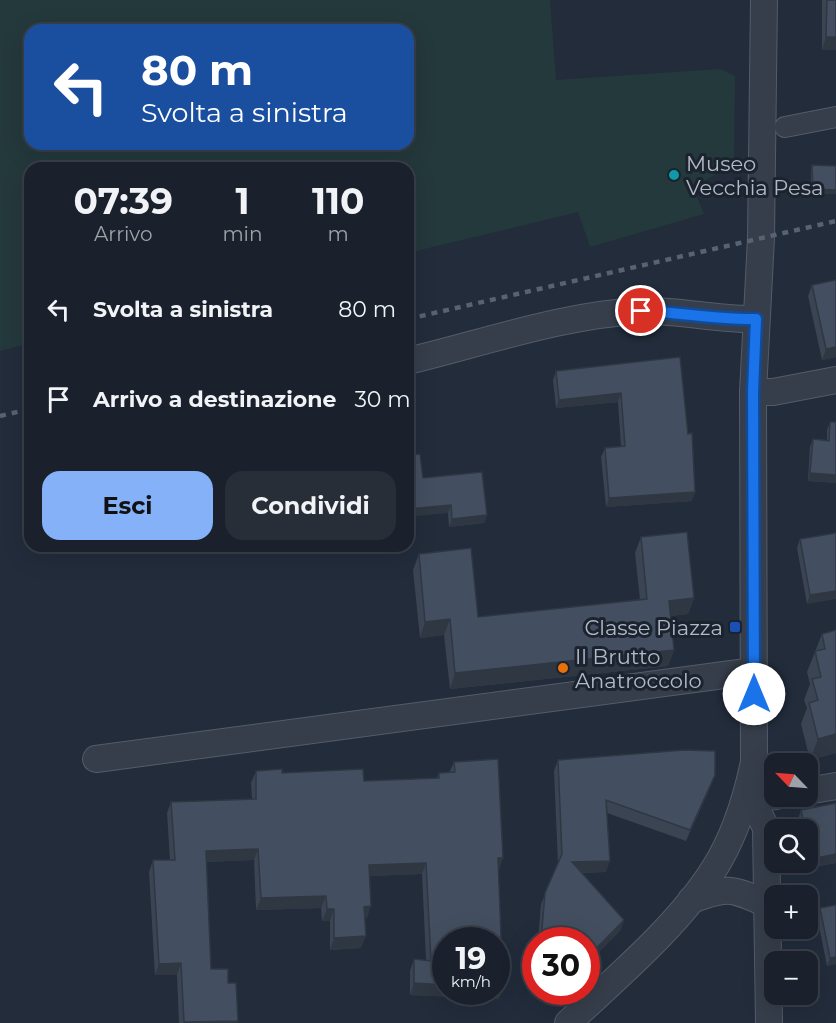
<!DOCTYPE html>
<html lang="it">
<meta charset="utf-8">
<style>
body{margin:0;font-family:Montserrat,sans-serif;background:#272e38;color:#f1f3f6;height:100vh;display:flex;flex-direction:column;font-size:22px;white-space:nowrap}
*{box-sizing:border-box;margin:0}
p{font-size:20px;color:#9fa3a9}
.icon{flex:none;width:33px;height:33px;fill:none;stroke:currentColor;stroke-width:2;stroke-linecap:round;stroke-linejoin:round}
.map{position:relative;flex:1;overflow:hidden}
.sheet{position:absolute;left:24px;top:162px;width:390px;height:390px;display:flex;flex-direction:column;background:#1a212c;border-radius:18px;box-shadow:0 6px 24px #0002,0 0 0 2px #383e48}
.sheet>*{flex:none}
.hud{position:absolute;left:24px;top:24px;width:390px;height:126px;border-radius:18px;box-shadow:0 6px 24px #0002,0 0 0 2px #383e48;background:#1a4fa0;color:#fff;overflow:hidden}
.needle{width:39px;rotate:295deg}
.controls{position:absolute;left:764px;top:753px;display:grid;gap:12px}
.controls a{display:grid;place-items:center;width:54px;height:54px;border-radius:12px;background:#1a212c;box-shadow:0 6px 24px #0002,0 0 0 2px #383e48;font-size:30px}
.speed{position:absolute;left:432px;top:927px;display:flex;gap:12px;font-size:30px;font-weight:700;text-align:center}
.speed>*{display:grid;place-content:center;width:78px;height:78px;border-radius:50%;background:#1a212c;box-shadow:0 6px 24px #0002,0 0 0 2px #383e48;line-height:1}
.speed small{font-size:15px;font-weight:400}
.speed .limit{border:9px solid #d22;background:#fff;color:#111}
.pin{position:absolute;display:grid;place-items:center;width:51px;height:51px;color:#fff;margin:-26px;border:3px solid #fff;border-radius:50%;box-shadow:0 2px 6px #0007}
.me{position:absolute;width:66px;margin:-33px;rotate:0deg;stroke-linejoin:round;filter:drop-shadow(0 0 4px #0008)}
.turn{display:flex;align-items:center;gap:21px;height:126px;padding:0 18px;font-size:27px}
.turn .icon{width:78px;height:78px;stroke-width:2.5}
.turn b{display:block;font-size:42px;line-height:51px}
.eta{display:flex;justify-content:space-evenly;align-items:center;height:102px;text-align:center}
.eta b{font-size:36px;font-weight:700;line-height:42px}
.primary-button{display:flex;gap:12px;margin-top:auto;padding:12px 18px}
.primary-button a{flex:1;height:69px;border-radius:18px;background:#84b1f8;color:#111;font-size:24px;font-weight:700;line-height:69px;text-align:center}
.primary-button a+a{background:#272e38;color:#f1f3f6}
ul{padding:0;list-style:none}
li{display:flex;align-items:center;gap:18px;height:90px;padding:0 18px}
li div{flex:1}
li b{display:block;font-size:22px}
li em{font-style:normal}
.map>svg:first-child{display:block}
.green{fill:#24393c;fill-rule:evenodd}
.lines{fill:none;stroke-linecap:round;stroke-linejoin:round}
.pedestrian-casing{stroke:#545c69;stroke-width:22}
.minor-casing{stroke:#545c69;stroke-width:28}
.pedestrian{stroke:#363e4b;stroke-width:20}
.minor{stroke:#363e4b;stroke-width:26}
.rail{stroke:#576272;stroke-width:4.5;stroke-dasharray:6 6;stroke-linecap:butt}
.wall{fill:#3a4453}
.shaded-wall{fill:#2f3743}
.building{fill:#434f60;stroke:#2f3743;stroke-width:1.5}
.route-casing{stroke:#114b97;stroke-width:15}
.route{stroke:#1a73e8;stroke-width:10}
.culture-dot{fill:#0f9aa8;stroke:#1b232f;stroke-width:2}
.transit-dot{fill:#1a4fb4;stroke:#1b232f;stroke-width:2}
.food-dot{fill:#e8710a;stroke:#1b232f;stroke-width:2}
.labels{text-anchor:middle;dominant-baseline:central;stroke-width:6;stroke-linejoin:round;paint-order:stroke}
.poi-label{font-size:21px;fill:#b1b9c7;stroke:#1b232f;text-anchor:start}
</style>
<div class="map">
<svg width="836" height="1023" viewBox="0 0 836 1023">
<rect width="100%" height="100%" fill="#222c3b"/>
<path class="green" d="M0,0H550L556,80L720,69L735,76L734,164L693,187L704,214L590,247L578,212L408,253V168H30V343L0,351ZM30,30H408V144H30Z"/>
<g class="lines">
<defs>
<polyline id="pedestrian" points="785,127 836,117"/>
<g id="minor">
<path d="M408,361C483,343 565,314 642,311C680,310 718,320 756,319"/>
<polyline points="753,392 773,392 836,380"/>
<polyline points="96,759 754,671"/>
<polyline points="807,791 836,786"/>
<polyline points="747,800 759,814 766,828 769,1023"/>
<polyline points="747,800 776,796"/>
<path d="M691,900C729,886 731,888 767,904"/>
<path d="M568,1023C617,977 678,926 714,869C735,836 746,800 754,762L753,392L761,238L764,0"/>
</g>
</defs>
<use href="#pedestrian" class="pedestrian-casing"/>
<use href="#minor" class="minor-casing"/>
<use href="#pedestrian" class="pedestrian"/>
<use href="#minor" class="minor"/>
<g class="rail">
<polyline points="408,319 836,221"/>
<polyline points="0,416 30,409"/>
</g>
</g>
<g class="wall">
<rect x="822" y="0" width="14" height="50"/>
<polygon points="812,165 836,166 836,194 811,194 811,170"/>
<polygon points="812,285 836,357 822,360 808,296"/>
<polygon points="680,357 692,501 606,507 601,457 605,448 621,447 618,402 556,408 553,380 556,371"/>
<polygon points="830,422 836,422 836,483 808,481 810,447 813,439 827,440 827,430"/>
<polygon points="423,478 487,515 484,523 449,527 448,513"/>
<polygon points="836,533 807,604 797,548 800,539"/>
<polygon points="641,537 694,598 688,614 671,616 674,650 668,666 450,689 444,635 420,638 413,570 419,554 478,617 640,600 635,553"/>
<polygon points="836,630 836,753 810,760 801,724 807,708 804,700 810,684 807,672 822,634"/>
<polygon points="558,760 711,786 686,841 607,813 606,872 582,873 624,920 620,931 586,940 538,940 541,904 558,864 554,771"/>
<polygon points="454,762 499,870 499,999 410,995 410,971 414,959 426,960 422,874 370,876 367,918 364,918 361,948 330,950 330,921 322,921 321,908 256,910 254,860 206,862 211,969 228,983 238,1021 237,1023 179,1023 177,975 155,975 149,872 153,860 170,860 167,813 171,802 252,799 251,783 256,771 364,781 437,778 439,773 449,773"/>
<polygon points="836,803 836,863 808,868 807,861 807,830 800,830 798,819 801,810"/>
<polygon points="820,908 836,964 827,966 817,916"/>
<polygon points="547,992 562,992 554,1000"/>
</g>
<g class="shaded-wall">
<polygon points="826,37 836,37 836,50 822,50"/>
<polygon points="813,189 836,190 836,194 811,194"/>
<polygon points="836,347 836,357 822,360 826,349"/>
<polygon points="621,393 618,402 556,408 559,400"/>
<polygon points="810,473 836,475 836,483 808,481"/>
<polygon points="695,492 692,501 606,507 609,498"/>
<polygon points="451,505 448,513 408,517 408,509"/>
<polygon points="487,515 484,523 449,527 452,519"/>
<polygon points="836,591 836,599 807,604 810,595"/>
<polygon points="694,598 688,614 663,617 669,601"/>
<polygon points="450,619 444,635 420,638 425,622"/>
<polygon points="674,650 668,666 450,689 455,673"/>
<polygon points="836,734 836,753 810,760 818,739"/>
<polygon points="715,775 711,786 686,841 690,830"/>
<polygon points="258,849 254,860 201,862 206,851"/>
<polygon points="836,854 836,863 808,868 812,859"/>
<polygon points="498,858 503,858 499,870"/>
<polygon points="610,861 606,872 568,873 572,862"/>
<polygon points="426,863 422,874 365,876 369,865"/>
<polygon points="326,896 321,908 256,910 261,898"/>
<polygon points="371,906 367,918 359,919 364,907"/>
<polygon points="327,909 334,909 330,921 322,921"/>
<polygon points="624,920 620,931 586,966 586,959"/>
<polygon points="366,936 361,948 330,950 334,938"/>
<polygon points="836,957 836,964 827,966 830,958"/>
<polygon points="181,963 177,975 155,975 159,964"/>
<polygon points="414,983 446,985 446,992 496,992 496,987 503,988 499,999 410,995"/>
<polygon points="557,992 562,992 554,1000"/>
<polygon points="238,1021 237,1023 184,1023 184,1022"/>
</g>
<g class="building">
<polygon points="827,0 836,0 836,37 826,37"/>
<polygon points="812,165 836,166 836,190 813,189"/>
<polygon points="836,280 836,347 826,349 812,285"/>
<polygon points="680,357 688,434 692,433 695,492 609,498 605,448 625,446 621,393 559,400 556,371"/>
<polygon points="830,422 836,422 836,475 810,473 813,439 829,441"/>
<polygon points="420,454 423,478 482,472 487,515 452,519 451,505 408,509 408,455"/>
<polygon points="687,532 694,598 669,601 674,650 455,673 450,619 425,622 419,554 471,548 478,617 647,599 641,537"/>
<polygon points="836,533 836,591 810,595 800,539"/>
<polygon points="836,630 836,734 818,739 809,703 818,700 812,679 821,677 815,651 825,649 822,634"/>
<polygon points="684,750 715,751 715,775 690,830 606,800 610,861 572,862 624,920 586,959 586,940 541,940 545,893 562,854 558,760"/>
<polygon points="498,759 503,858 498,858 503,988 496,987 496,940 446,940 446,985 414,983 414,959 431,961 426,863 369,865 371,906 364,907 366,936 334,938 334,909 327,909 326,896 261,898 258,849 206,851 211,969 228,969 228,983 236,983 238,1021 184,1022 181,963 159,964 153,860 175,860 171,802 256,799 256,771 282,769 282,773 363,769 364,781 439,778 439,773 455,772 454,762"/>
<polygon points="836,803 836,854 812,859 807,837 807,830 805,830 801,810"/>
<polygon points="836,905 836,957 830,958 820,908"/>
</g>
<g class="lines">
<defs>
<path id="route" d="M641,311C680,312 717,320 756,319L753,392L754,694"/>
</defs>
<use href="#route" class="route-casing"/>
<use href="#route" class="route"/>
</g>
<circle class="culture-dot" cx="674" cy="175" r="6"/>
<rect class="transit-dot" x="729" y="621" width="12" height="12" rx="3"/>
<circle class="food-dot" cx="563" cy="668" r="6"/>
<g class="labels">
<g class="poi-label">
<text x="686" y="163">Museo<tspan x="686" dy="24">Vecchia Pesa</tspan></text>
<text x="723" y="627" text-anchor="end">Classe Piazza</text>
<text x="575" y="656">Il Brutto<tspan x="575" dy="24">Anatroccolo</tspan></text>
</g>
</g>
</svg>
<div class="controls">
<a><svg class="needle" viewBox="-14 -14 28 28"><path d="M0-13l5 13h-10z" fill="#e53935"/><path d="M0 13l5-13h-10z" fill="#9fa3a9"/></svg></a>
<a><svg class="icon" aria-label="search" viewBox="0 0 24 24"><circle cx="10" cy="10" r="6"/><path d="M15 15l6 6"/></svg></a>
<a>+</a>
<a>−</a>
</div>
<div class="speed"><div>19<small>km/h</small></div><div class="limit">30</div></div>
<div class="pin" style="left:641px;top:311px;background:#d93025"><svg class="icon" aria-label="arrive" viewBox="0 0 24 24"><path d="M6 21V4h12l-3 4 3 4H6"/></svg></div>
<svg class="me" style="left:754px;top:694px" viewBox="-20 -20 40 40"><circle r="19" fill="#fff"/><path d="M0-13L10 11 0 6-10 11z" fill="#1a73e8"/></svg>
<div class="hud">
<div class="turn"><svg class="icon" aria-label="left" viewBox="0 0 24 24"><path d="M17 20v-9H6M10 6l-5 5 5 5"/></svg><div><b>80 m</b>Svolta a sinistra</div></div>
</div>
<section class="sheet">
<div class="eta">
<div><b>07:39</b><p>Arrivo</p></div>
<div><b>1</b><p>min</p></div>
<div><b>110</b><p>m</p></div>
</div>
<ul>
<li><svg class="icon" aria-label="left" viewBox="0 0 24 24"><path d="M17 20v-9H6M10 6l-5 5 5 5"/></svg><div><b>Svolta a sinistra</b></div><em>80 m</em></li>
<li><svg class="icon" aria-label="arrive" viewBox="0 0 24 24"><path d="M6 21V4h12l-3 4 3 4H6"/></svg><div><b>Arrivo a destinazione</b></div><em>30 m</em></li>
</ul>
<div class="primary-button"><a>Esci</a><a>Condividi</a></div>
</section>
</div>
